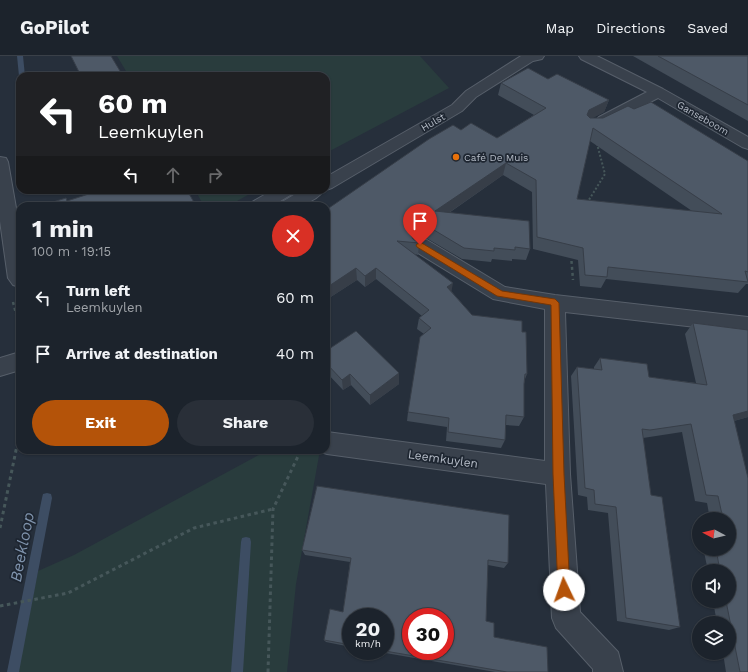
<!DOCTYPE html>
<meta charset="utf-8">
<style>
body{margin:0;font-family:"Work Sans",sans-serif;background:#292f38;color:#f1f3f6;height:100vh;display:flex;flex-direction:column;font-size:15px;white-space:nowrap}
*{box-sizing:border-box;margin:0}
p{font-size:13px;color:#a0a4a9}
.icon{flex:none;width:22px;height:22px;fill:none;stroke:currentColor;stroke-width:2;stroke-linecap:round;stroke-linejoin:round}
.map{position:relative;flex:1;overflow:hidden}
.details{position:absolute;left:16px;top:146px;width:314px;height:252px;display:flex;flex-direction:column;background:#1c232c;border-radius:12px;box-shadow:0 1px 3px #0004,0 0 0 1px #3a4048}
.details>*{flex:none}
.banner{position:absolute;left:16px;top:16px;width:314px;height:122px;border-radius:12px;box-shadow:0 1px 3px #0004,0 0 0 1px #3a4048;background:#202124;color:#fff;overflow:hidden}
.needle{width:26px;rotate:277deg}
.fabs{position:absolute;left:692px;top:456px;display:grid;gap:8px}
.fabs a{display:grid;place-items:center;width:44px;height:44px;border-radius:50%;background:#1c232c;box-shadow:0 1px 3px #0004,0 0 0 1px #3a4048;font-size:20px}
.speed{position:absolute;left:342px;top:552px;display:flex;gap:8px;font-size:20px;font-weight:700;text-align:center}
.speed>*{display:grid;place-content:center;width:52px;height:52px;border-radius:50%;background:#1c232c;box-shadow:0 1px 3px #0004,0 0 0 1px #3a4048;line-height:1}
.speed small{font-size:10px;font-weight:400}
.speed .limit{border:6px solid #d22;background:#fff;color:#111}
.pin{position:absolute;display:grid;place-items:center;width:34px;height:34px;color:#fff;margin:-41px -17px;border-radius:50% 50% 50% 0;rotate:-45deg;box-shadow:0 0 4px #0007}
.pin .icon{rotate:45deg}
.me{position:absolute;width:44px;margin:-22px;rotate:357deg;stroke-linejoin:round;filter:drop-shadow(0 0 3px #0008)}
.turn{display:flex;align-items:center;gap:14px;height:84px;padding:0 16px;font-size:18px}
.turn .icon{width:52px;height:52px;stroke-width:2.5}
.turn b{display:block;font-size:28px;line-height:34px}
.lanes{display:flex;align-items:center;height:38px;padding:0 16px;background:#0003;justify-content:center;gap:20px;direction:ltr}
.lanes .off{opacity:.35}
.round{display:grid;place-items:center;flex:none;width:42px;height:42px;border-radius:21px;background:#292f38}
.head{display:flex;align-items:center;justify-content:space-between;height:68px;padding:0 16px}
h1{font-size:24px;font-weight:700;line-height:30px}
.action{display:flex;gap:8px;margin-top:auto;padding:8px 16px}
.action a{flex:1;height:46px;border-radius:24px;background:#b45309;color:#fff;font-size:16px;font-weight:700;line-height:46px;text-align:center}
.action a+a{background:#292f38;color:#f1f3f6}
ul{padding:0;list-style:none}
li{display:flex;align-items:center;gap:12px;height:56px;padding:0 16px}
li div{flex:1}
li b{display:block;font-size:15px}
li em{font-style:normal}
header{display:flex;align-items:center;gap:24px;box-sizing:border-box;height:56px;padding:0 20px;background:#1c232c;border-bottom:1px solid #3a4048}
header strong{font-size:19px}
nav{display:flex;gap:22px;margin-inline-start:auto;font-size:14px}
.map>svg:first-child{display:block}
.green{fill:#293c3d}
.lines{fill:none;stroke-linecap:round;stroke-linejoin:round}
.stream{fill:#3d4d63;fill-rule:evenodd}
.minor-casing{stroke:#575f6a;stroke-width:2}
.tertiary-casing{stroke:#575f6a;stroke-width:2}
.path-far2{stroke:#46575a;stroke-width:2;stroke-dasharray:2 2;stroke-linecap:butt}
.path-far1{stroke:#46575a;stroke-width:2.5;stroke-dasharray:3 3;stroke-linecap:butt}
.path{stroke:#46575a;stroke-width:3;stroke-dasharray:3.5 3.5;stroke-linecap:butt}
.minor{fill:#39414c;fill-rule:evenodd}
.tertiary{fill:#39414c;fill-rule:evenodd}
.wall{fill:#434d59;fill-rule:evenodd}
.shaded-wall{fill:#373e48}
.building{fill:#4e5967;stroke:#373e48;fill-rule:evenodd}
.route{fill:#b45309;stroke:#753606}
.food-dot{fill:#e8710a;stroke:#1e2631;stroke-width:1.5}
.labels{text-anchor:middle;dominant-baseline:central;stroke-width:3.5;stroke-linejoin:round;paint-order:stroke}
.far-street-label{font-size:10px;fill:#b5bcc7;stroke:#1e2631}
.far-poi-label{font-size:10px;fill:#b5bcc7;stroke:#1e2631;text-anchor:start}
.street-label{font-size:12px;fill:#b5bcc7;stroke:#1e2631}
.near-water-label{font-size:16px;font-style:italic;fill:#7f93ac;stroke:#1e2631}
</style>
<header>
<strong>GoPilot</strong>
<nav><a>Map</a><a>Directions</a><a>Saved</a></nav>
</header>
<div class="map">
<svg width="748" height="616" viewBox="0 0 748 616">
<rect width="100%" height="100%" fill="#262f3b"/>
<g class="green">
<polygon points="117,0 420,0 449,32 326,97 326,20 129,20"/>
<polygon points="195,134 257,134 228,150 204,150"/>
<polygon points="268,394 320,394 296,528 287,616 18,616 38,515 74,499"/>
</g>
<g class="lines">
<g class="stream">
<polygon points="17,0 23,0 25,20 20,20 20,21 19,20"/>
<polygon points="47,437 51,438 52,442 19,616 7,616 42,442 43,438"/>
<polygon points="246,481 250,482 251,486 243,616 231,616 241,486 242,482"/>
</g>
<defs>
<g id="minor">
<polygon points="579,0 597,0 663,33 748,81 748,93 742,91 658,42 609,67 599,67 596,64 599,61 647,36 581,3"/>
<polygon points="0,101 6,102 8,106 20,175 20,231 13,229 8,222 0,165"/>
<polygon points="273,134 295,134 292,138 272,150 249,150 252,146"/>
<polygon points="420,182 427,184 505,231 555,239 748,261 748,277 565,256 570,418 580,556 618,596 623,616 593,616 593,613 556,572 552,562 546,428 327,398 318,395 326,394 327,376 545,405 545,253 493,243 413,194 411,189 413,184"/>
</g>
<g id="tertiary">
<polygon points="521,0 544,0 542,3 533,5 476,41 462,55 332,132 326,134 326,121 452,49 466,35"/>
<path d="M302,134H324C314,149 295,150 279,150L282,146Z"/>
<polygon points="20,296 20,314 0,320 0,302"/>
</g>
</defs>
<use href="#minor" class="minor-casing"/>
<use href="#tertiary" class="tertiary-casing"/>
<polyline class="path-far2" points="587,147 605,118 597,88"/>
<g class="path-far1">
<polyline points="571,199 573,224"/>
<polyline points="13,246 20,273"/>
</g>
<g class="path">
<polyline points="0,472 20,375"/>
<polyline points="0,550 68,537 194,472 273,453"/>
<polyline points="268,616 273,453 301,394"/>
</g>
<use href="#minor" class="minor"/>
<use href="#tertiary" class="tertiary"/>
</g>
<g class="wall">
<polygon points="633,0 748,0 748,65"/>
<path d="M548,23L609,44L604,56L592,62H603L634,53L748,105V228H746L738,237L606,223L601,232L580,230L578,204L533,193L532,136L503,119L449,157L530,193L526,204L512,203V205L492,203L491,206L462,203L428,183L420,181L413,183L419,187L418,199L415,198L452,236L472,259L522,276L527,318L525,323L524,328V361L519,370L506,369L505,384L501,392L446,385L447,371L407,365L408,356L424,278L417,273L419,262L422,260L376,223L365,231L357,224L326,244V154L461,74L497,82L534,59L498,39L501,27ZM590,85L692,155L577,143Z"/>
<polygon points="693,267 748,274 748,361 734,365 748,616 726,616 723,597 729,597 729,567 717,567 713,545 729,545 729,515 708,515 704,496 710,493 729,493 729,463 710,463 707,447 695,445 682,376 643,382 651,439 680,571 669,574 617,565 608,457 588,454 587,441 578,439 571,320 577,311 594,313 594,311 600,302 649,321 696,327 685,278"/>
<polygon points="326,295 399,328 370,349 351,329 343,334 326,316"/>
<polygon points="317,430 508,507 504,512 488,509 486,565 494,581 548,616 495,616 374,595 385,595 351,561 351,591 326,586 324,584 343,556 350,506 305,499 302,494"/>
</g>
<g class="shaded-wall">
<polygon points="609,44 604,56 585,66 583,71 589,54"/>
<polygon points="506,107 503,119 434,167 435,155"/>
<polygon points="422,169 420,181 413,183 410,177 414,171"/>
<polygon points="356,212 357,224 326,244 326,232"/>
<polygon points="376,212 376,223 365,231 365,220"/>
<polygon points="453,227 451,238 447,231"/>
<polygon points="399,317 399,328 370,349 370,339"/>
<polygon points="350,318 351,329 343,334 342,324"/>
<polygon points="748,355 748,361 722,368 733,359"/>
</g>
<g class="building">
<polygon points="71,0 111,0 123,20 81,20"/>
<polygon points="658,0 748,0 748,49"/>
<path d="M528,12L548,23L557,18L609,44L589,54L587,59L590,62H603L628,50L634,53L651,46L748,105V216L745,215L748,226L608,211L607,221L585,219L583,192L537,181L536,124L506,107L435,155L529,165L530,193L515,191V194L494,192V195L464,192L429,171L422,169L414,171L410,177L413,183L419,187L397,185L453,227L447,231L472,259L522,265V276H526L527,318H525L524,328V361L506,359L505,384L448,376L449,362L408,356L420,281L431,272L419,262L429,254L376,212L365,220L356,212L326,232V154L429,83L453,69L461,74L471,67L497,82L546,52L501,27ZM593,72L722,158L577,143Z"/>
<polygon points="101,134 187,134 196,150 40,150 66,142 67,145"/>
<polygon points="693,267 748,274 748,355 733,359 748,422 748,616 740,616 726,545 729,545 729,515 720,515 716,493 729,493 729,463 723,463 718,440 706,439 691,368 650,374 642,373 651,439 662,441 680,571 626,562 616,451 595,448 594,434 585,432 577,311 602,314 600,302 647,308 649,321 707,329"/>
<polygon points="356,275 399,317 370,339 350,318 342,324 326,307 326,295"/>
<path d="M317,430L509,459L508,507L488,504L486,565L494,567V581L547,591L548,616H507L385,595V561H351V589L324,584L330,553L343,556L351,502L302,494ZM411,561H445V595H411Z"/>
</g>
<polygon class="route" points="420,186 502,235 555,243 559,247 564,418 570,534 568,538 564,539 560,538 558,534 553,418 551,249 497,240 417,191 416,189"/>
<circle class="food-dot" cx="456" cy="101" r="4"/>
<g class="labels">
<g class="far-street-label">
<text transform="translate(703 62) rotate(30)">Ganseboom</text>
<text transform="translate(433 66) rotate(-30)">Hulst</text>
</g>
<g class="far-poi-label">
<text x="464" y="101">Café De Muis</text>
</g>
<g class="street-label">
<text transform="translate(443 403) rotate(8)">Leemkuylen</text>
</g>
<g class="near-water-label">
<text transform="translate(22 491) rotate(-79)">Beekloop</text>
</g>
</g>
</svg>
<div class="fabs">
<a><svg class="needle" viewBox="-14 -14 28 28"><path d="M0-13l5 13h-10z" fill="#e53935"/><path d="M0 13l5-13h-10z" fill="#a0a4a9"/></svg></a>
<a><svg class="icon" aria-label="sound" viewBox="0 0 24 24"><path d="M4 9h4l5-4v14l-5-4H4zM17 9q2 3 0 6"/></svg></a>
<a><svg class="icon" aria-label="layers" viewBox="0 0 24 24"><path d="M12 4l9 5-9 5-9-5zM3 14l9 5 9-5"/></svg></a>
</div>
<div class="speed"><div>20<small>km/h</small></div><div class="limit">30</div></div>
<div class="pin" style="left:420px;top:189px;background:#d93025"><svg class="icon" aria-label="arrive" viewBox="0 0 24 24"><path d="M6 21V4h12l-3 4 3 4H6"/></svg></div>
<svg class="me" style="left:564px;top:534px" viewBox="-20 -20 40 40"><circle r="19" fill="#fff"/><path d="M0-13L10 11 0 6-10 11z" fill="#b45309"/></svg>
<div class="banner">
<div class="turn"><svg class="icon" aria-label="left" viewBox="0 0 24 24"><path d="M17 20v-9H6M10 6l-5 5 5 5"/></svg><div><b>60 m</b>Leemkuylen</div></div>
<div class="lanes"><svg class="icon" aria-label="left" viewBox="0 0 24 24"><path d="M17 20v-9H6M10 6l-5 5 5 5"/></svg><svg class="icon off" aria-label="ahead" viewBox="0 0 24 24"><path d="M12 20V5M6 11l6-6 6 6"/></svg><svg class="icon off" aria-label="right" viewBox="0 0 24 24"><path d="M7 20v-9h11M14 6l5 5-5 5"/></svg></div>
</div>
<section class="details">
<div class="head"><div><h1>1 min</h1><p>100 m · 19:15</p></div><a class="round" style="background:#d93025;color:#fff"><svg class="icon" aria-label="close" viewBox="0 0 24 24"><path d="M6 6l12 12M18 6L6 18"/></svg></a></div>
<ul>
<li><svg class="icon" aria-label="left" viewBox="0 0 24 24"><path d="M17 20v-9H6M10 6l-5 5 5 5"/></svg><div><b>Turn left</b><p>Leemkuylen</p></div><em>60 m</em></li>
<li><svg class="icon" aria-label="arrive" viewBox="0 0 24 24"><path d="M6 21V4h12l-3 4 3 4H6"/></svg><div><b>Arrive at destination</b></div><em>40 m</em></li>
</ul>
<div class="action"><a>Exit</a><a>Share</a></div>
</section>
</div>
